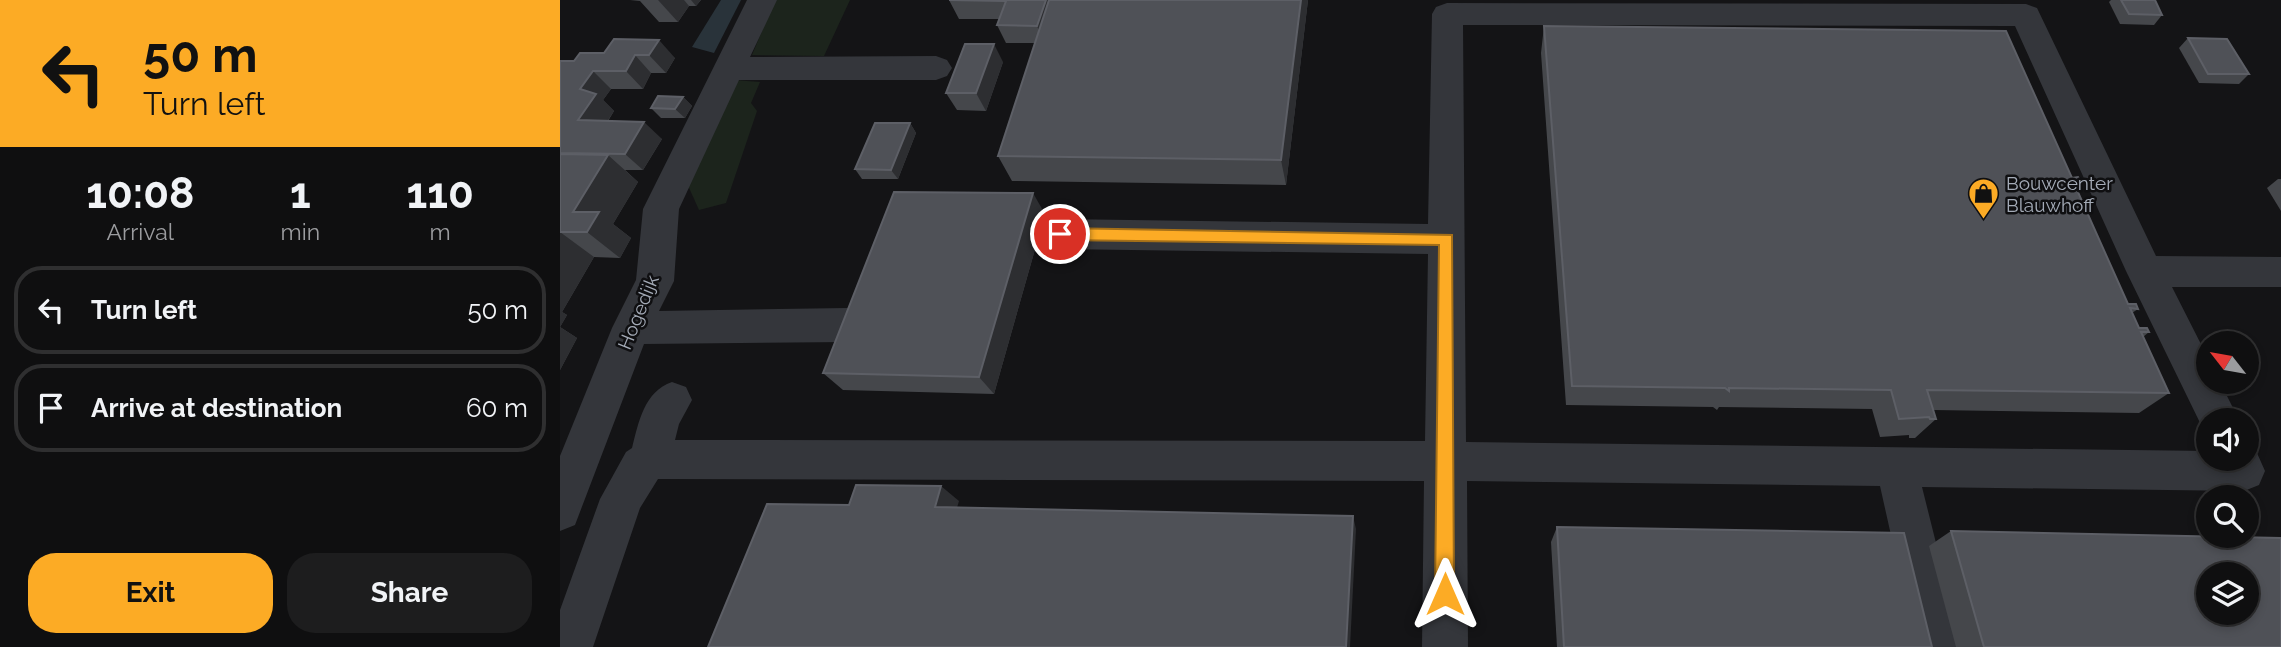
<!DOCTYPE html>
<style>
body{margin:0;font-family:Raleway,sans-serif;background:#1d1d1e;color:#f1f3f6;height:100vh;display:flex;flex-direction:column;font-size:26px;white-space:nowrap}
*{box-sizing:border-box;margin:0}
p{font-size:23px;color:#9b9c9f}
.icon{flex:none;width:38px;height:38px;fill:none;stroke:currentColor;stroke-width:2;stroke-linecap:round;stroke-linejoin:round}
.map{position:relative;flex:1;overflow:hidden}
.details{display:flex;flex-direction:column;background:#0f0f10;width:560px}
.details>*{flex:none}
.guide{background:#fcab25;color:#111;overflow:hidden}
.needle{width:46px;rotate:301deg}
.buttons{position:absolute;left:1636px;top:331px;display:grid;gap:14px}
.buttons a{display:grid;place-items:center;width:63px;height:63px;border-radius:50%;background:#0f0f10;box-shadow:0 4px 10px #0003,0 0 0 2px #2f2f30;font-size:35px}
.pin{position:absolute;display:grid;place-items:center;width:60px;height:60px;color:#fff;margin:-30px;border:4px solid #fff;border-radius:50%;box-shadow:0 2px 7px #0007}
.me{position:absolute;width:77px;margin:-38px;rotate:0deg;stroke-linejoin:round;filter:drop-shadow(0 0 5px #0008)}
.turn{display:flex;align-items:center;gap:24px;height:147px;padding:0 28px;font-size:32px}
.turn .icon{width:91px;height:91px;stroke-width:2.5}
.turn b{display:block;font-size:49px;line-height:60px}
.eta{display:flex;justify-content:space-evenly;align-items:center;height:119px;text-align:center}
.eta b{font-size:42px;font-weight:700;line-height:49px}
.cta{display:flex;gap:14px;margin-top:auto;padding:14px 28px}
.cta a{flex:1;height:80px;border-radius:28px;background:#fcab25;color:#111;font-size:28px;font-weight:700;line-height:80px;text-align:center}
.cta a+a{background:#1d1d1e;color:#f1f3f6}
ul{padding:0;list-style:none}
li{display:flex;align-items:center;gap:21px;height:88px;margin:0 14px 10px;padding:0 14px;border:4px solid #2f2f30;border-radius:28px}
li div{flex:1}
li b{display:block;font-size:26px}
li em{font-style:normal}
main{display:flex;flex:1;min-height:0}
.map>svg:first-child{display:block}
.green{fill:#1c241c}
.water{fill:#29333a}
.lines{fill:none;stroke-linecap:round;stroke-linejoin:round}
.minor{fill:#34363b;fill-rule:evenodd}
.wall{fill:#45474b}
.shaded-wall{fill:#2d2e31}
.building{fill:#4f5157;stroke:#5d5f66;stroke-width:2;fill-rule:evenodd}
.route{fill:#fcab25;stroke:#a46f18;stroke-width:2}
.labels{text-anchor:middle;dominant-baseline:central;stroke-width:5;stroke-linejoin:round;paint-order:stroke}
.poi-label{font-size:19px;fill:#a4abb7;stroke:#0f0f11;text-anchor:start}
.street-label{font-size:19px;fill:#a4abb7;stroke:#0f0f11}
</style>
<main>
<section class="details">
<div class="guide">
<div class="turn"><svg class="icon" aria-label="left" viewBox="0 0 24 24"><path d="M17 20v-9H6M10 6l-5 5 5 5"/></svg><div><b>50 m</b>Turn left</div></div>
</div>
<div class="eta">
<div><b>10:08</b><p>Arrival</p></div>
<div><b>1</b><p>min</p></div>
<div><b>110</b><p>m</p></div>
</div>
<ul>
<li><svg class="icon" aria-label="left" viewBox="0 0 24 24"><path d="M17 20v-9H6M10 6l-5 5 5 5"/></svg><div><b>Turn left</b></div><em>50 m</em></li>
<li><svg class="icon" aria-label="arrive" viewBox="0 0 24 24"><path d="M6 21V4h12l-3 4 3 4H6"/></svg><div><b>Arrive at destination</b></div><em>60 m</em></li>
</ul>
<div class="cta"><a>Exit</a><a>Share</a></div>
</section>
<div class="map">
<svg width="1721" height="647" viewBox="0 0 1721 647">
<rect width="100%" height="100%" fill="#141416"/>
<g class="green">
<polygon points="215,0 290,0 264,56 192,55"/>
<polygon points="174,80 200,82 191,103 197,111 166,203 139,210 126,181"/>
</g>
<polygon class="water" points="161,0 181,0 154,53 132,47"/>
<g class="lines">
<g class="minor">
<polygon points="187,0 217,0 190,57 376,56 387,60 392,68 387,76 376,80 179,80 119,209 114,281 99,311 287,308 301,313 306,325 301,337 287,342 84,344 15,525 0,531 0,456 52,328 76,280 83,209"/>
<path d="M887,3L1466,4L1477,8L1596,256L1721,257V287H1612L1648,358V382H1660L1679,420H1648V435L1645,433L1566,271L1455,26L903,25L906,442L1648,451V458H1687V442L1693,444L1705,471L1699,485L1684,491L1362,487L1402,647H1356L1320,486L907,481L908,647H862L864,481L98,479L80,508L33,647H0V610L40,499L66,452L72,448C79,421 84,392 112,382L126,387L132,400L119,424L115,440L865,441L868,254L500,249L487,244L482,234L487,224L500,219L868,224L872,14L876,7Z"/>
</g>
</g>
<g class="wall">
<polygon points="70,0 141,0 136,6 129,6 118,22 99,22 80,1"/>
<polygon points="389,0 748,0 726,185 452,181 438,156 475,43 446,43 437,25 440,19 399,19"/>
<polygon points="1551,0 1595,0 1602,15 1594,25 1560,24 1549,2"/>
<polygon points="984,26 1512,178 1520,181 1515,185 1568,304 1578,309 1572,313 1579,328 1589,332 1583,337 1609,393 1579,413 1373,410 1376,419 1355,438 1349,438 1349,435 1320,437 1312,409 1159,407 1157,410 1153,407 1006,405 981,53"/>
<polygon points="1628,38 1689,74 1679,84 1639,83 1619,48"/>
<polygon points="54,39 115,58 106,73 91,73 83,89 51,89 43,100 54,111 48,121 102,139 83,170 65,170 78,182 53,224 71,238 60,258 34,257 2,312 7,315 0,327 17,338 0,370 0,61 14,61 44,53"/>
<polygon points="443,62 426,111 397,110 386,93"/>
<polygon points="123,97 132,106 125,118 101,118 91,108"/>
<polygon points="350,123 356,133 338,179 302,179 295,169"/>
<polygon points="1718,179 1721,179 1721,211 1707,188"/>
<polygon points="485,214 434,394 283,390 263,373"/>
<polygon points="997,527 1372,647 997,647 991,542"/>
<polygon points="1391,531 1721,647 1396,647 1369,546"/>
</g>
<g class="shaded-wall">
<polygon points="98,0 124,0 129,6 118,22"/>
<polygon points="131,0 141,0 136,6"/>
<polygon points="486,0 499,0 485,44 477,26"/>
<polygon points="741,0 748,0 726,185 721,160"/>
<polygon points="99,40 115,58 106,73 89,55"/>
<polygon points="434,44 443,62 426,111 416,93"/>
<polygon points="75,55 91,73 83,89 66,71"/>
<polygon points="33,71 51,89 43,100 54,111 37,137 18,120 20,89"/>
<polygon points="123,97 132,106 125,118 115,109"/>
<polygon points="84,122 102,139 83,170 65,154"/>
<polygon points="350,123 356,133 338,179 331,170"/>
<polygon points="48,155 78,182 53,224 71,238 60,258 27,232 13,212"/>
<polygon points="473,193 485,214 434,394 419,377"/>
<polygon points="0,232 34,257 2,312 7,315 0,327 17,338 0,370"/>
<polygon points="381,486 399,501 393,521 375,507"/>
<polygon points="793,516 796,529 790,647 786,647"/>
</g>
<g class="building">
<polygon points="389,0 486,0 477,26 437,25 446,1"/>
<polygon points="489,0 741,0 721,160 438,156"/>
<polygon points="1561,0 1595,0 1602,15 1569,14"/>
<polygon points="984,26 1446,31 1512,178 1518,177 1520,181 1513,181 1568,304 1576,304 1578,309 1570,308 1579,328 1587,328 1589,332 1581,332 1609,393 1367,390 1376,419 1370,419 1369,417 1339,419 1331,390 1169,388 1169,391 1165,388 1012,386"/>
<polygon points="1628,38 1667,39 1689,74 1648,74"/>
<polygon points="54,39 99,40 89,55 75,55 66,71 33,71 20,89 36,94 18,120 84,122 65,154 0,153 0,61 14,61 20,53 44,53"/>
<polygon points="405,44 434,44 416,93 386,93"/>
<polygon points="98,96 123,97 115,109 91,108"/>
<polygon points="315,123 350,123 331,170 295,169"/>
<polygon points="0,154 48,155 13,212 39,212 27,232 0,232"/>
<polygon points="334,192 473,193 419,377 263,373"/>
<polygon points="296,485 381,486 375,507 793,516 786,647 148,647 207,504 289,505"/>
<polygon points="997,527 1344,533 1372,647 1004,647"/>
<path d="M1391,531L1721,538V647H1424ZM1648,574H1687V612H1648Z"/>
</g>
<polygon class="route" points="500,228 892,235 894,594 891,600 885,603 878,600 875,594 879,245 500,240 492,234"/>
<defs>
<symbol id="shop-pin" viewBox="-11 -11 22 30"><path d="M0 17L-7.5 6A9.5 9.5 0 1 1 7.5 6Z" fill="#fcab25" stroke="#0f0f11"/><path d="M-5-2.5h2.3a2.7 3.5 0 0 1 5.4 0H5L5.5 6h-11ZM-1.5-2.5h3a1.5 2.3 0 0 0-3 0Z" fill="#111"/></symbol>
</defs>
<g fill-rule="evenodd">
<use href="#shop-pin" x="1406" y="176" width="35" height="47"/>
</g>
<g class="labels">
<g class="poi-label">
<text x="1446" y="183">Bouwcenter<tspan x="1446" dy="22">Blauwhoff</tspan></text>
</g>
<g class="street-label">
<text transform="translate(78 312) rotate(-68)">Hogedijk</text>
</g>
</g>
</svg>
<div class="buttons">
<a><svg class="needle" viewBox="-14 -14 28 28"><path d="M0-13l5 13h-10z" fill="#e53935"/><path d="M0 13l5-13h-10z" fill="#9b9c9f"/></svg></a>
<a><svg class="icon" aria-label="sound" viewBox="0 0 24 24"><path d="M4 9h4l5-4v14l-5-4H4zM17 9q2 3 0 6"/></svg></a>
<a><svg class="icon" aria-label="search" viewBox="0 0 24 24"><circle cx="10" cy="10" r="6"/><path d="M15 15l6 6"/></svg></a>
<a><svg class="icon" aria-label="layers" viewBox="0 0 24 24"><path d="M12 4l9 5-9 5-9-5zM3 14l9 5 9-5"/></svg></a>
</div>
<div class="pin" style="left:500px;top:234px;background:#d93025"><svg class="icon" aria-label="arrive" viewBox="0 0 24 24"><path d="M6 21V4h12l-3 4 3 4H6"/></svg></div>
<svg class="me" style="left:885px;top:594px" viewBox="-20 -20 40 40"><path d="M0-17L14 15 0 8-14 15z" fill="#fcab25" stroke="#fff" stroke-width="4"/></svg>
</div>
</main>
